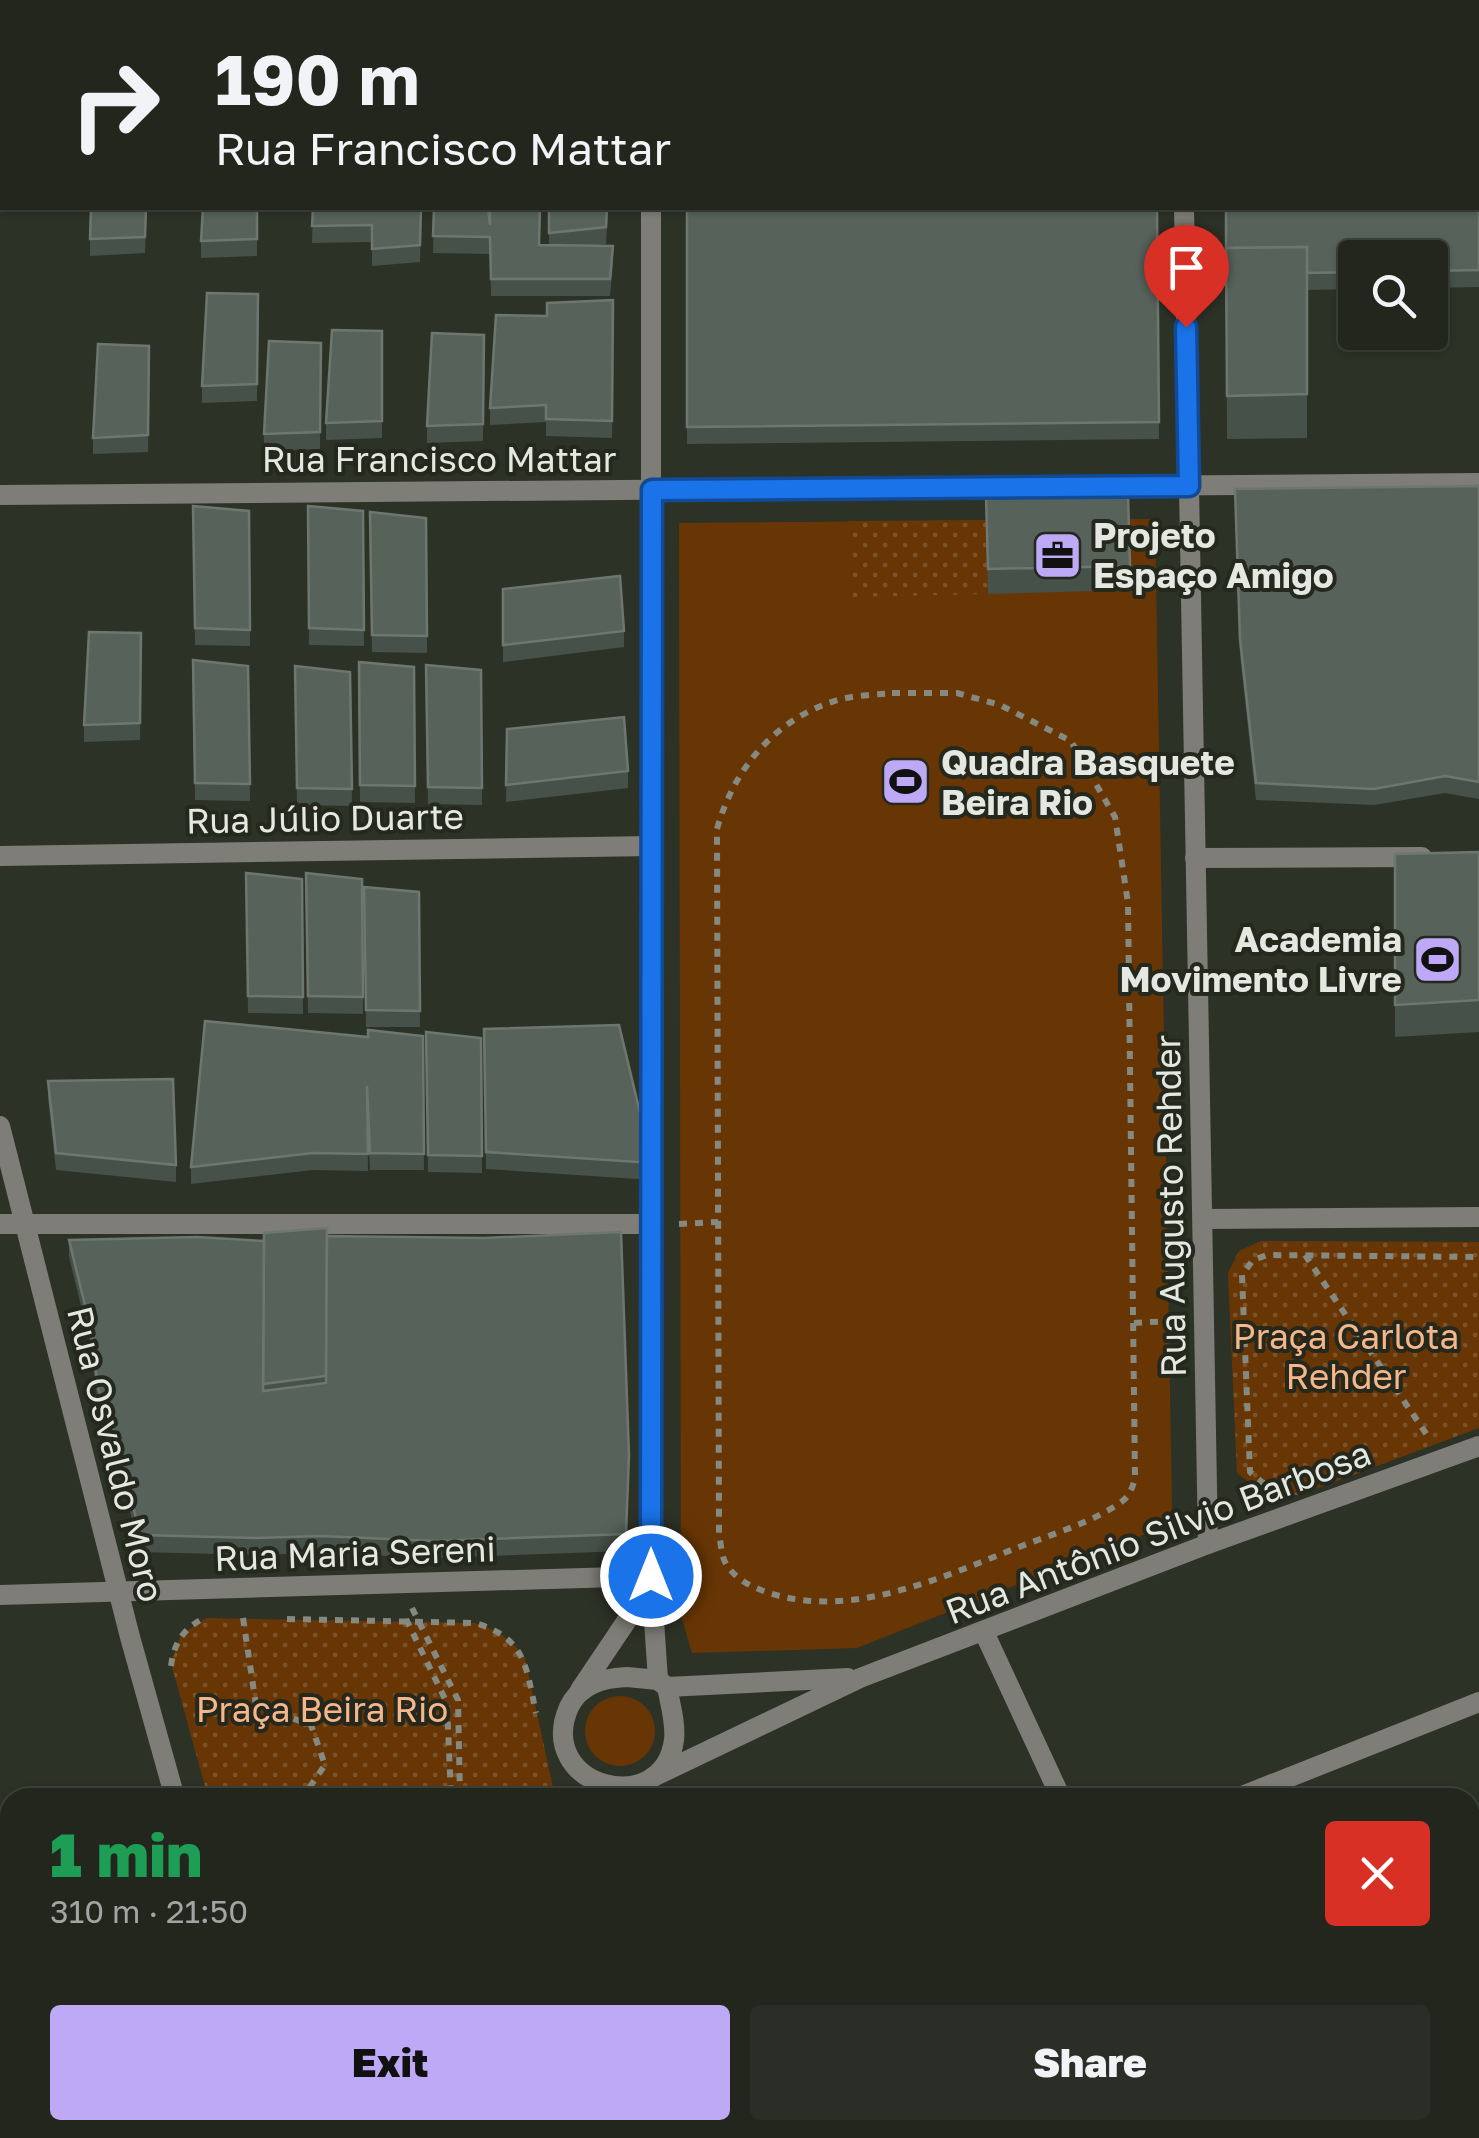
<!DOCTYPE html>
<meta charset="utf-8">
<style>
body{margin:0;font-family:"Golos Text",sans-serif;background:#2a2e26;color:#f1f3f6;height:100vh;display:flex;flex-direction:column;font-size:38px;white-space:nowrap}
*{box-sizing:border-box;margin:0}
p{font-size:32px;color:#a2a5a4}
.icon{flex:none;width:55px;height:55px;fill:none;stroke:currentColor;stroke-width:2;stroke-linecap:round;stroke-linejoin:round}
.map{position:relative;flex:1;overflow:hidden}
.sheet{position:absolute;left:0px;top:1788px;width:1480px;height:352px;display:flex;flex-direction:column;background:#22261d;border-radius:30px 30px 0 0;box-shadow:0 2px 8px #0004,0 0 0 2px #3f433b}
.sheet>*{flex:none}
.guide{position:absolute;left:0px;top:0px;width:1480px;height:210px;box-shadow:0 2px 8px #0004,0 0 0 2px #3f433b;background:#22261d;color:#f1f3f6;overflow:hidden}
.buttons{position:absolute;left:1338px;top:240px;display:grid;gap:20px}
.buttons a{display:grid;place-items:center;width:110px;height:110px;border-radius:10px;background:#22261d;box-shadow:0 2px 8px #0004,0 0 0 2px #3f433b;font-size:50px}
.pin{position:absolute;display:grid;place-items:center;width:85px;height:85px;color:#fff;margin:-102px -42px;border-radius:50% 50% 50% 0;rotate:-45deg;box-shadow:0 0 10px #0007}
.pin .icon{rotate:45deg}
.me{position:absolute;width:110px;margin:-55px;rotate:0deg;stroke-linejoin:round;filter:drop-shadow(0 0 8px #0008)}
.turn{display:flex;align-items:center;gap:35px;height:210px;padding:0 50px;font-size:45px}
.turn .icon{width:130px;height:130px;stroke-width:2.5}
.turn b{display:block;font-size:70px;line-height:85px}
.round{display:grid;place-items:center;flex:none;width:105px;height:105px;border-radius:10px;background:#2a2e26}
.head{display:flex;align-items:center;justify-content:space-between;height:170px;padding:0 50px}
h1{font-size:60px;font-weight:800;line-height:75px;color:#1e9e55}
.primary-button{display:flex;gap:20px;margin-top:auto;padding:20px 50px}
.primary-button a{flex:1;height:115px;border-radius:10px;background:#bda9f5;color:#111;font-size:40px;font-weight:800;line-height:115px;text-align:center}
.primary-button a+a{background:#2a2e26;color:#f1f3f6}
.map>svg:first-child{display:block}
.grass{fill:#683605}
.park{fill:url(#park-dots)}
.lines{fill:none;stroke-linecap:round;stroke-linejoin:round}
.path{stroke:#858980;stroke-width:6;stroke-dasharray:8 8;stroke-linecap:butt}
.minor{stroke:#7f7d77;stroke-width:20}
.wall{fill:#46514a}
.shaded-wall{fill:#353e35}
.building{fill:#57625b;stroke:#6d7770;stroke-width:2.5}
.route-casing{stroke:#114b97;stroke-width:25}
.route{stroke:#1a73e8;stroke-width:18}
.labels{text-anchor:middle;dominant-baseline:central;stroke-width:8;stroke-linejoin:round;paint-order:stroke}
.street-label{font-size:35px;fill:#e5e8e1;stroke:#24281d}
.poi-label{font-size:35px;font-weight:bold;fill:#e5e8e1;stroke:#24281d;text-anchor:start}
.park-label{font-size:35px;fill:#f5b78a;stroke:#24281d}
</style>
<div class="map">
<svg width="1479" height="2138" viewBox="0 0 1479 2138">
<defs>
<pattern id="park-dots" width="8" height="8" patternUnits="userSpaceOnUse" patternTransform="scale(2.5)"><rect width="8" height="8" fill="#683605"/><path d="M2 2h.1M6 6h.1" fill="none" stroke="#7d5329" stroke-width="1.8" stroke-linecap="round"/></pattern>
</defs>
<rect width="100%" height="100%" fill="#2d3227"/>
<g class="grass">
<polygon points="1155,519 1172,1508 1168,1521 1153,1531 857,1648 692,1653 681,1616 679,523"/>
<circle cx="620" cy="1731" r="35"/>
</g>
<g class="park">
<polygon points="986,520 988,594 851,597 848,521"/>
<polygon points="1261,1241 1479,1242 1479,1428 1299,1495 1266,1495 1237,1473 1228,1273 1239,1251"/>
<path d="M206,1618L475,1623C498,1630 510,1639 525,1658L555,1797H208L171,1663L181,1635Z"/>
<polygon points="0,1954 5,1977 10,1976 10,2130 45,2130 48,2138 0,2138"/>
</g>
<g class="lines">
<g class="path">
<path d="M892,693H957L1000,705L1071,741L1115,817L1128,903L1135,1478C1132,1489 1130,1496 1120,1503C1089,1524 1049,1535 1014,1549C938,1579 851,1619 769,1593C752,1587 736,1580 726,1564C721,1555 721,1543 719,1534L717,829C734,768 776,718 838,700C855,695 875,695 892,693Z"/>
<polyline points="679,1224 718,1222"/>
<polyline points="1305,1255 1427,1435"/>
<polyline points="1134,1323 1169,1321"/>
<polyline points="1281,1484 1263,1483 1250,1472 1242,1275 1253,1260 1267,1255 1479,1257"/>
<polyline points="412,1608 458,1700 460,1798"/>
<polyline points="243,1618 256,1705 311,1725 325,1765 302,1798"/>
<path d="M287,1619L475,1623C526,1638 526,1667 536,1713"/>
<polyline points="406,1619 447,1703 451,1798"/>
<path d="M171,1666C174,1643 183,1629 204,1618"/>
<polyline points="540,1798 554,1794"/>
</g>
<g class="minor">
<polyline points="573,0 573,2"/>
<polyline points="1201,2 1201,0"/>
<polyline points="1478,114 1479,114"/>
<polyline points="0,127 2,127"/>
<polyline points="651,208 651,1576 658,1680"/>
<polyline points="1184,208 1208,1544"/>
<polyline points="0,495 1479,483"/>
<polyline points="0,856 652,846"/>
<polyline points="1195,858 1422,857"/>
<polyline points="0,1126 130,1637 175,1798"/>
<polyline points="1204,1219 1479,1217"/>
<polyline points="0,1224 652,1224"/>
<polyline points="0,1595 651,1576"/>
<polyline points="984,1632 1061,1798"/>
<path d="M627,1677L658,1680L667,1687C670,1703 676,1723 674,1740C663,1821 534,1787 569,1707C580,1684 603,1678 627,1677Z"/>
<polyline points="667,1687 848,1678"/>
<polyline points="580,1690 652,1583"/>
<polyline points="653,1777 860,1678 1208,1544 1479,1446"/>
<polyline points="1237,1798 1479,1702"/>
<polyline points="270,2130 272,2138"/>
<polyline points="679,2130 681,2138"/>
<polyline points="759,2130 763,2138"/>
<polyline points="1222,2130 1226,2138"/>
<polyline points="316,2138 338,2130"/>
<polyline points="1440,2138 1461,2130"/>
</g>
</g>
<g class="wall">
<polygon points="0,0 2,2 2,57 0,57"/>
<polygon points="1479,118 1479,287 1430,288 1430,258 1355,258 1355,289 1307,290 1307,438 1227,439 1226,208"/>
<polygon points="146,208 145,253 90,256 90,239"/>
<polygon points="257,208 257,256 201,258 201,241"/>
<polygon points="313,208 421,208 420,262 372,266 372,242 312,243"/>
<polygon points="434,208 490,224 540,245 549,245 549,208 608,208 606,244 589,246 613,263 610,296 491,296 490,254 433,253"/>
<polygon points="687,208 1157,208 1159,439 687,444"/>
<polygon points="258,294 257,401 202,403 202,386"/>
<polygon points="613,300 612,438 546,436 546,422 490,425 490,408 547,316"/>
<polygon points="382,331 382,438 326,440 326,423"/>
<polygon points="484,335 483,441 427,443 427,426"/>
<polygon points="321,343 320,449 264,451 264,434"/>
<polygon points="149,346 148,452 93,454 93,438"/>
<polygon points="1479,486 1479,799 1445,793 1374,805 1256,800 1240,655 1235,489"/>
<polygon points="986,495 1130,566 1130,590 988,594"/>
<polygon points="193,506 249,511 250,646 195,645"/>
<polygon points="308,506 363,511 364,646 309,645"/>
<polygon points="370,512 426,518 427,653 372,652"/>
<polygon points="503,589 624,631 624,647 503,662"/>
<polygon points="141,633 140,740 84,742 84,725"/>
<polygon points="193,660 248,666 250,801 195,800"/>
<polygon points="359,662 414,667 415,803 360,802"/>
<polygon points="426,665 481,670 482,805 428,804"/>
<polygon points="295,666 350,672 352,806 297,805"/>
<polygon points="507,729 628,771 628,788 506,802"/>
<polygon points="1479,852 1479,1032 1395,1037 1395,854"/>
<polygon points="246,873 302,879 303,1014 248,1013"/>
<polygon points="306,873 362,879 363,1014 308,1013"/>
<polygon points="364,887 419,892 420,1027 366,1027"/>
<polygon points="484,1029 652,1163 652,1180 486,1169"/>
<polygon points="426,1032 481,1038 482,1173 428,1172"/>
<polygon points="423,1036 424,1170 370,1170 367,1107 368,1171 313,1170 191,1184 191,1167 368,1037"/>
<polygon points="48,1081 176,1165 176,1182 56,1170 48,1098"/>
<polygon points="327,1236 629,1455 626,1551 435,1558 321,1553 256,1555 140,1552 120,1469 98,1404 90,1342 69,1257 69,1240 264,1241"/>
<polygon points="45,2130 223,2130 223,2138 48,2138"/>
</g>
<polygon class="shaded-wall" points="216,2130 223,2130 223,2138 193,2138"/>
<g class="building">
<polygon points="0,0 6,0 6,2 2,2 2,40 0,40"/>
<rect x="24" y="0" width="53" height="2"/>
<polygon points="81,0 135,0 135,2 80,2"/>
<rect x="145" y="0" width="53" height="2"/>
<polygon points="398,0 451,0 451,2 397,2"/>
<rect x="468" y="0" width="53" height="2"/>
<rect x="603" y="0" width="362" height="2"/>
<polygon points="1087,0 1168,0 1168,2 1086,2"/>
<rect x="1246" y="0" width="82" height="2"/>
<polygon points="1425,0 1479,0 1479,45 1478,45 1478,2 1425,2"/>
<polygon points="1478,118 1479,118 1479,270 1430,271 1430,258 1355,258 1355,272 1307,273 1307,247 1226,248 1226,208 1478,208"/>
<polygon points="91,208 146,208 145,237 90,239"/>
<polygon points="203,208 257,208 257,239 201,241"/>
<polygon points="313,208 421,208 420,245 372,249 372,225 312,226"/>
<polygon points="434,208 488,208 490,225 490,208 540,208 539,245 613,246 610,279 491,279 490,237 433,236"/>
<polygon points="549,208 607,208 606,227 549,233"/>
<polygon points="687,208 1157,208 1159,422 687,427"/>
<polygon points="1307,247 1307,394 1227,396 1226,248"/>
<polygon points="207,293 258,294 257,384 202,386"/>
<polygon points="613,300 612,421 546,419 546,405 490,408 496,315 547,316 547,303"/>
<polygon points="332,330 382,331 382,421 326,423"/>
<polygon points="432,333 484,335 483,424 427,426"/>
<polygon points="269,341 321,343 320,432 264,434"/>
<polygon points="98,344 149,346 148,435 93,438"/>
<polygon points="1479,486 1479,782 1445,776 1374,789 1256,783 1240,639 1235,489"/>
<polygon points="1128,494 1130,566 988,569 986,495"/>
<polygon points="193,506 249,511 250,630 195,628"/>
<polygon points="308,506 363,511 364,630 309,628"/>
<polygon points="370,512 426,518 427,636 372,635"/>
<polygon points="620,576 624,631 503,645 503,589"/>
<polygon points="89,632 141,633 140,723 84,725"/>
<polygon points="193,660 248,666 250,784 195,783"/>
<polygon points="359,662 414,667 415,786 360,785"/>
<polygon points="426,665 481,670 482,788 428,787"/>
<polygon points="295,666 350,672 352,789 297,788"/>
<polygon points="624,717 628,771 506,785 507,729"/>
<polygon points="1479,852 1479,1000 1395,1005 1395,854"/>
<polygon points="246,873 302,879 303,997 248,996"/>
<polygon points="306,873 362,879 363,997 308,996"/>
<polygon points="364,887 419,892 420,1011 366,1010"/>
<polygon points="205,1021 368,1037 368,1030 423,1036 424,1154 370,1153 367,1086 368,1154 313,1153 191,1167"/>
<polygon points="619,1025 652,1163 486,1152 484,1029"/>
<polygon points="426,1032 481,1038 482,1156 428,1155"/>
<polygon points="173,1079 176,1165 56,1153 48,1081"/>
<polygon points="327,1228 326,1376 263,1384 264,1233"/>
<polygon points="621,1232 629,1455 626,1534 435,1541 321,1536 256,1538 140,1535 120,1452 98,1388 90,1326 69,1240 197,1237 264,1241 263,1391 326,1383 327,1236 484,1238"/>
<polygon points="51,2130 216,2130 193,2138 54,2138"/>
</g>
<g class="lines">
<defs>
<polyline id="route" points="651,1576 652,490 1189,486 1186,327"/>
</defs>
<use href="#route" class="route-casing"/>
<use href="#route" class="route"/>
</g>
<defs>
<symbol id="office-square" viewBox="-11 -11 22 22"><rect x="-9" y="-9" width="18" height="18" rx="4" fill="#bda9f5" stroke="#24281d"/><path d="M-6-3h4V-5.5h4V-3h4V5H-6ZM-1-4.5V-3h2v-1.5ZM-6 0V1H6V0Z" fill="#111"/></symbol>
<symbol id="stadium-square" viewBox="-11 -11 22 22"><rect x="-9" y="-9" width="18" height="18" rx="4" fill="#bda9f5" stroke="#24281d"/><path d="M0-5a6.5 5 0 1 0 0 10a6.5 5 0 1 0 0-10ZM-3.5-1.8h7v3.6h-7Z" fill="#111"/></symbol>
</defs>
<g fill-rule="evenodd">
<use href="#office-square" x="1030" y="528" width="55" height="55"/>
<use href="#stadium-square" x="878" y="754" width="55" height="55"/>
<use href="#stadium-square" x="1410" y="932" width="55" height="55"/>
</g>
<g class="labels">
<g class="street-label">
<text x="439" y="459">Rua Francisco Mattar</text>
<text transform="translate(325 818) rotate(-1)">Rua Júlio Duarte</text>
<text transform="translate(1170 1206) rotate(-91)">Rua Augusto Rehder</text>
<text transform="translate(116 1454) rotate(76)">Rua Osvaldo Moro</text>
<text transform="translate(1158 1532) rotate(-21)">Rua Antônio Silvio Barbosa</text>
<text transform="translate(355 1553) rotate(-2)">Rua Maria Sereni</text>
</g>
<g class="poi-label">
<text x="1093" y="535">Projeto<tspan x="1093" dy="40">Espaço Amigo</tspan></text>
<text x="941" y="762">Quadra Basquete<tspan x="941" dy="40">Beira Rio</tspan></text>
<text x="1402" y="939" text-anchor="end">Academia<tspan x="1402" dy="40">Movimento Livre</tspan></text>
</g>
<g class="park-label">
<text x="1346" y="1336">Praça Carlota<tspan x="1346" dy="40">Rehder</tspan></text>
<text x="322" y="1709">Praça Beira Rio</text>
</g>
</g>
</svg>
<div class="buttons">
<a><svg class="icon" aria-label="search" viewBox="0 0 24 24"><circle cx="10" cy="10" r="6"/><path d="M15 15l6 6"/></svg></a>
</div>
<div class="pin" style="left:1186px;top:327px;background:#d93025"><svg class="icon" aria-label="arrive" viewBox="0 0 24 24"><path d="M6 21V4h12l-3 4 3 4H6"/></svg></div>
<svg class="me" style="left:651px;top:1576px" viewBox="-20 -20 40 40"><circle r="17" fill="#1a73e8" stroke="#fff" stroke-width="3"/><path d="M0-11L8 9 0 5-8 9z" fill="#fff"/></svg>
<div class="guide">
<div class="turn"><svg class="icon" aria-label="right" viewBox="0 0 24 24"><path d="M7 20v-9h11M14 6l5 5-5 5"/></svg><div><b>190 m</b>Rua Francisco Mattar</div></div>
</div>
<section class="sheet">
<div class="head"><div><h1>1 min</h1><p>310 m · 21:50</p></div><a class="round" style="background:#d93025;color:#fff"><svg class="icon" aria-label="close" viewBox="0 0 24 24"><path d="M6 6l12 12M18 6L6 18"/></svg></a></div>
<div class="primary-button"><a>Exit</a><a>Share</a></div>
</section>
</div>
